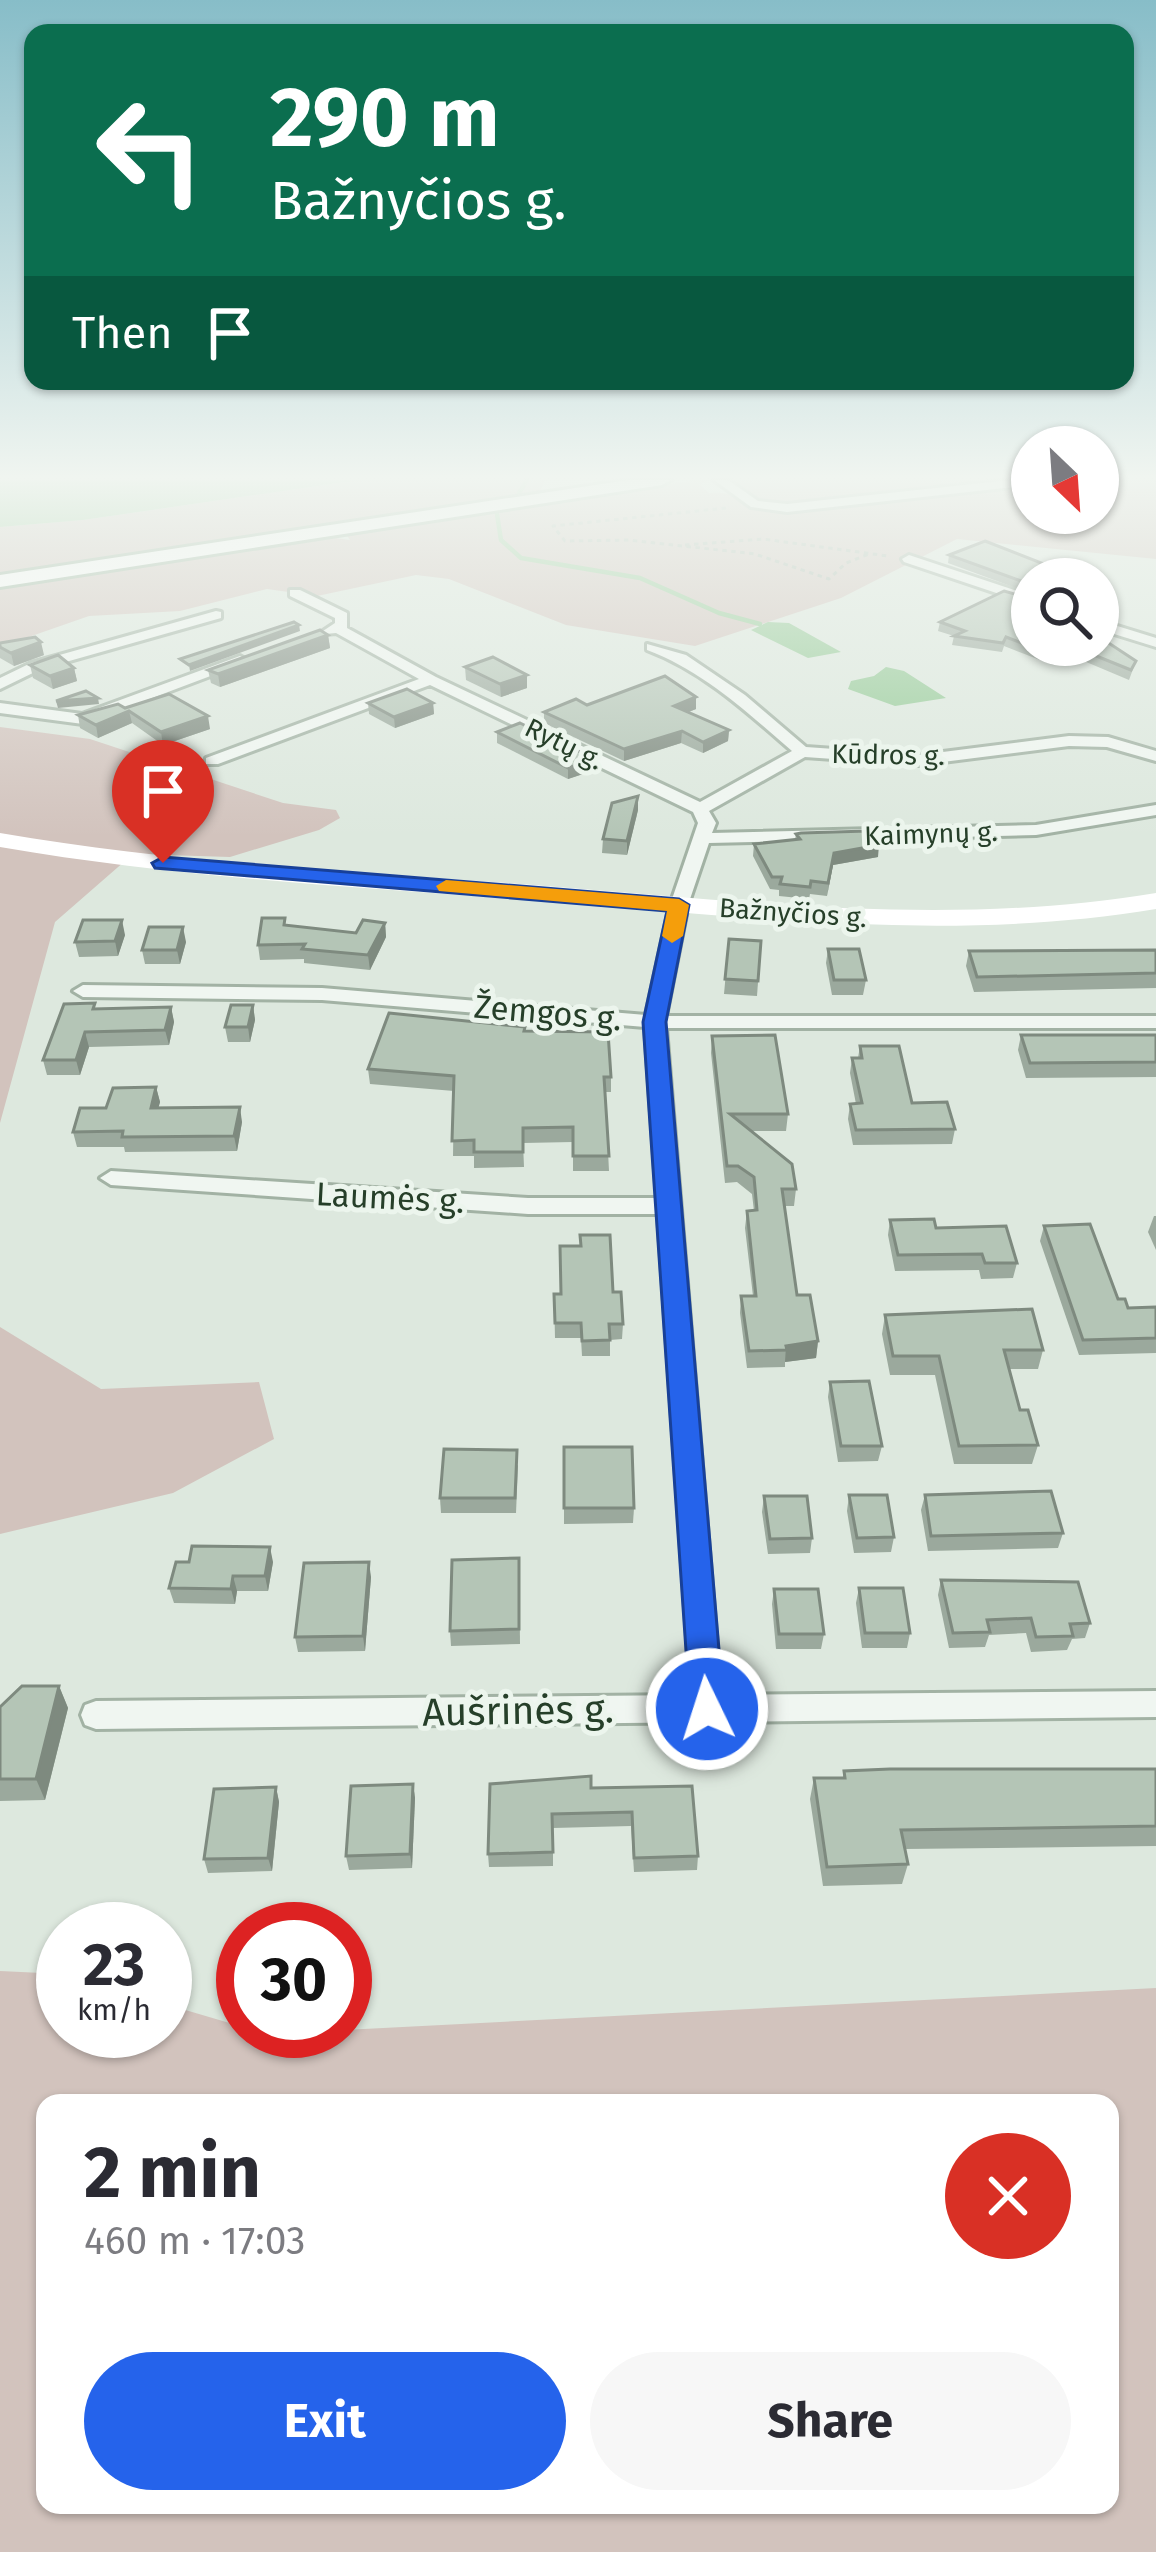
<!DOCTYPE html>
<meta charset="utf-8">
<style>
body{margin:0;font-family:"Fira Sans",sans-serif;background:#f7f7f7;color:#2b2b33;height:100vh;display:flex;flex-direction:column;font-size:45px;white-space:nowrap}
*{box-sizing:border-box;margin:0}
p{font-size:39px;color:#7c7c81}
.icon{flex:none;width:66px;height:66px;fill:none;stroke:currentColor;stroke-width:2;stroke-linecap:round;stroke-linejoin:round}
.map{position:relative;flex:1;overflow:hidden}
.sheet{position:absolute;left:36px;top:2094px;width:1083px;height:420px;display:flex;flex-direction:column;background:#fff;border-radius:24px;box-shadow:0 3px 9px #0004}
.sheet>*{flex:none}
.top-card{position:absolute;left:24px;top:24px;width:1110px;height:366px;border-radius:24px;box-shadow:0 3px 9px #0004;background:#0b6e4f;color:#fff;overflow:hidden}
.needle{width:78px;rotate:155deg}
.controls{position:absolute;left:1011px;top:426px;display:grid;gap:24px}
.controls a{display:grid;place-items:center;width:108px;height:108px;border-radius:50%;background:#fff;box-shadow:0 3px 9px #0004;font-size:60px}
.speed{position:absolute;left:36px;top:1902px;display:flex;gap:24px;font-size:60px;font-weight:700;text-align:center}
.speed>*{display:grid;place-content:center;width:156px;height:156px;border-radius:50%;background:#fff;box-shadow:0 3px 9px #0004;line-height:1}
.speed small{font-size:30px;font-weight:400}
.speed .limit{border:18px solid #d22;background:#fff;color:#111}
.pin{position:absolute;display:grid;place-items:center;width:102px;height:102px;color:#fff;margin:-123px -51px;border-radius:50% 50% 50% 0;rotate:-45deg;box-shadow:0 0 12px #0007}
.pin .icon{rotate:45deg}
.me{position:absolute;width:132px;margin:-66px;rotate:356deg;stroke-linejoin:round;filter:drop-shadow(0 0 9px #0008)}
.turn{display:flex;align-items:center;gap:42px;height:252px;padding:0 48px;font-size:54px}
.turn .icon{width:156px;height:156px;stroke-width:2.5}
.turn b{display:block;font-size:84px;line-height:102px}
.then{display:flex;align-items:center;height:114px;padding:0 48px;background:#0003;gap:24px;font-size:45px}
.round{display:grid;place-items:center;flex:none;width:126px;height:126px;border-radius:63px;background:#f7f7f7}
.head{display:flex;align-items:center;justify-content:space-between;height:204px;padding:0 48px}
h1{font-size:72px;font-weight:700;line-height:90px}
.cta{display:flex;gap:24px;margin-top:auto;padding:24px 48px}
.cta a{flex:1;height:138px;border-radius:72px;background:#2563eb;color:#fff;font-size:48px;font-weight:700;line-height:138px;text-align:center}
.cta a+a{background:#f7f7f7;color:#2b2b33}
.map>svg:first-child{display:block}
.green{fill:#d2c3bd;fill-rule:evenodd}
.water{fill:#95ca97}
.lines{fill:none;stroke-linecap:round;stroke-linejoin:round}
.stream{stroke:#95ca97;stroke-width:4.5}
.minor-casing{stroke:#a2b2a4;stroke-width:6}
.primary-casing{stroke:#9cb49e;stroke-width:6}
.path{stroke:#abb8ad;stroke-width:3;stroke-dasharray:4.5 4.5;stroke-linecap:butt}
.minor{fill:#f0f6f1;fill-rule:evenodd}
.secondary{fill:#fff;fill-rule:evenodd}
.primary{fill:#fff;fill-rule:evenodd}
.wall{fill:#9ba99d}
.shaded-wall{fill:#7e8a7f}
.building{fill:#b4c5b6;stroke:#7e8a7f;stroke-width:3}
.route{fill:#2563eb;stroke:#184099;stroke-width:3}
.slow{fill:#f59e0b}
.labels{text-anchor:middle;dominant-baseline:central;stroke-width:10;stroke-linejoin:round;paint-order:stroke}
.far-street-label{font-size:27px;fill:#263f29;stroke:#ecf5ed}
.street-label{font-size:33px;fill:#263f29;stroke:#ecf5ed}
.near-street-label{font-size:39px;fill:#263f29;stroke:#ecf5ed}
</style>
<div class="map">
<svg width="1156" height="2552" viewBox="0 0 1156 2552">
<rect width="100%" height="100%" fill="#dde8de"/>
<g class="green">
<polygon points="358,480 545,480 539,494 0,575 0,527 83,520"/>
<path d="M697,480H711L699,484L709,493C743,490 747,509 784,509L1032,482V513H1098V480H1156V559L957,539L841,598L695,646L566,625L449,579L416,575L317,596L267,589L180,611L89,616L0,647V588L335,538L350,540L346,534Z"/>
<polygon points="725,480 1031,480 782,507 758,501"/>
<polygon points="0,727 90,739 283,803 336,810 340,818 319,830 230,857 133,854 55,922 0,1123"/>
<polygon points="0,1327 101,1389 259,1382 274,1439 173,1493 0,1534"/>
<path d="M0,1971L63,1974V2031H165V2004L243,2027V2031L266,2034L1156,1988V2552H0ZM45,2103H1110V2505H45Z"/>
</g>
<g class="water">
<polygon points="0,480 358,480 83,520 0,527"/>
<polygon points="768,622 789,623 841,652 808,658 751,630"/>
<polygon points="886,667 904,671 946,698 895,706 848,689 851,681 874,676"/>
</g>
<g class="lines">
<g class="stream">
<polyline points="519,493 527,480"/>
<polyline points="497,514 501,540 521,558 640,578 719,613 760,624"/>
</g>
<defs>
<g id="minor">
<polygon points="714,480 728,480 758,501 787,504 1010,480 1032,480 1032,485 787,512 751,507"/>
<polygon points="909,555 1032,596 1032,605 904,562 902,559"/>
<path d="M290,590H300L347,613V628L436,677L700,802L792,751C747,712 703,671 647,650V644L686,655L745,695L806,747L919,755L1069,736L1108,737L1156,751V761L1107,747L1069,746L919,765L805,757L709,811L716,823L712,833L1036,825L1156,805V815L1036,835L709,843L688,905L666,1016H1156V1028H666L721,1695L1156,1691V1717L96,1729L85,1725L81,1715L85,1705L96,1701L691,1695L658,1214H528L111,1185L100,1178L111,1171L528,1198H657L645,1027L322,1000L83,997L73,991L83,985L322,988L646,1015L670,905L698,823L693,812L430,685L218,764H206V758L419,679L336,633L325,634L323,631L335,623V618L290,596Z"/>
<polygon points="216,611 221,612 221,618 41,669 0,689 0,678 31,663"/>
<polygon points="1098,620 1156,638 1156,647 1098,629"/>
<polygon points="240,656 247,660 245,663 83,724 0,713 0,703 82,714"/>
</g>
<polygon id="primary" points="628,480 671,480 662,485 0,587 0,575"/>
</defs>
<use href="#minor" class="minor-casing"/>
<use href="#primary" class="primary-casing"/>
<g class="path">
<polyline points="726,508 553,526 565,541 629,540 755,554 829,579 846,563 869,554"/>
<polyline points="685,545 763,539 888,556"/>
</g>
<use href="#minor" class="minor"/>
<path class="secondary" d="M0,833C180,864 363,872 545,886C749,902 953,927 1156,893V909C952,943 746,917 541,901C360,887 179,878 0,847Z"/>
<use href="#primary" class="primary"/>
</g>
<g class="wall">
<polygon points="949,555 1032,579 1032,594 948,563"/>
<polygon points="940,622 1098,622 1105,626 1103,635 1099,637 1136,661 1129,680 1072,656 1053,665 1004,646 1002,652 952,645 954,636 938,631"/>
<polygon points="328,635 330,648 220,687 211,683 208,670"/>
<polygon points="0,643 44,655 14,666 0,658"/>
<polygon points="30,665 74,668 77,681 53,689 33,678"/>
<polygon points="465,667 527,688 501,697 466,680"/>
<polygon points="368,703 433,703 434,714 395,728 369,714"/>
<polygon points="587,705 696,709 688,712 729,730 728,741 703,753 681,743 624,761 544,723 544,712"/>
<polygon points="125,708 210,729 163,745 132,723 98,738 80,728 78,715"/>
<polygon points="497,732 595,759 595,770 568,779 497,743"/>
<polygon points="638,796 638,810 627,855 602,853 603,839"/>
<polygon points="796,834 878,857 833,865 827,896 810,894 809,899 779,896 779,890 770,889 753,856 754,844 795,840"/>
<polygon points="385,923 386,937 370,970 304,963 304,959 260,960 258,945 286,926 356,933"/>
<polygon points="125,935 118,956 79,957 75,942"/>
<polygon points="729,939 761,941 757,996 724,994"/>
<polygon points="186,942 180,964 145,964 142,950"/>
<polygon points="828,949 866,980 863,995 832,995 826,963"/>
<polygon points="1156,950 1156,988 974,992 966,966 969,951"/>
<polygon points="253,1005 255,1020 250,1042 228,1042 225,1027"/>
<polygon points="171,1007 174,1022 169,1045 89,1047 80,1075 47,1075 43,1060 96,1009"/>
<polygon points="525,1027 525,1031 611,1077 611,1092 605,1092 609,1171 573,1171 573,1142 523,1143 524,1167 474,1168 474,1156 453,1156 454,1091 370,1084 368,1069"/>
<polygon points="1021,1035 1156,1035 1156,1077 1026,1078 1018,1050"/>
<polygon points="712,1036 788,1114 786,1131 751,1131 796,1189 794,1206 784,1206 797,1295 818,1341 816,1358 785,1362 785,1367 747,1368 740,1313 741,1296 753,1296 745,1228 747,1211 754,1211 752,1194 737,1182 725,1183 711,1053"/>
<polygon points="860,1046 912,1103 955,1129 952,1144 853,1145 848,1119 850,1104 856,1104 850,1073 852,1058 858,1058"/>
<polygon points="156,1087 160,1102 158,1108 242,1122 237,1151 125,1152 124,1147 77,1147 73,1132 106,1108"/>
<polygon points="1154,1216 1156,1216 1156,1250 1148,1232"/>
<polygon points="890,1220 1017,1263 1013,1278 981,1279 979,1270 895,1271 888,1235"/>
<polygon points="1044,1226 1128,1308 1156,1307 1156,1353 1079,1355 1040,1241"/>
<polygon points="613,1292 623,1324 622,1339 610,1340 610,1356 582,1356 581,1338 555,1338 554,1294"/>
<polygon points="885,1315 1043,1350 1038,1369 1009,1369 1020,1410 1038,1445 1032,1464 954,1464 935,1375 890,1375 882,1334"/>
<polygon points="830,1382 882,1446 878,1461 838,1462 828,1397"/>
<polygon points="564,1447 634,1508 633,1523 564,1524"/>
<polygon points="518,1465 516,1513 441,1513 440,1498"/>
<polygon points="849,1495 894,1537 891,1552 854,1553 847,1511"/>
<polygon points="925,1495 1063,1533 1058,1548 928,1551 921,1510"/>
<polygon points="764,1496 812,1538 810,1553 768,1554 762,1512"/>
<polygon points="519,1558 520,1644 451,1646 450,1631"/>
<polygon points="273,1562 268,1591 237,1591 235,1604 174,1603 169,1588"/>
<polygon points="371,1577 365,1651 298,1652 295,1637"/>
<polygon points="941,1580 1090,1623 1085,1638 1072,1639 1067,1650 1031,1652 1026,1633 989,1635 985,1647 949,1648 938,1595"/>
<polygon points="859,1588 910,1633 907,1648 862,1648 856,1603"/>
<polygon points="774,1589 824,1634 821,1649 776,1649 772,1604"/>
<polygon points="59,1686 68,1708 45,1800 0,1801 0,1707"/>
<polygon points="1156,1769 1156,1846 905,1849 908,1864 902,1884 823,1886 810,1799 814,1778 843,1778 844,1771"/>
<polygon points="413,1784 415,1798 412,1868 349,1870 346,1856"/>
<polygon points="692,1786 698,1856 697,1870 634,1872 631,1826 553,1828 553,1866 489,1867 488,1854 591,1788"/>
<polygon points="276,1787 279,1802 272,1871 208,1873 204,1859"/>
</g>
<g class="shaded-wall">
<polygon points="299,625 300,631 190,671 189,665"/>
<polygon points="328,635 330,648 220,687 218,674"/>
<polygon points="41,642 44,655 14,666 11,653"/>
<polygon points="1074,647 1072,656 1053,665 1055,656"/>
<polygon points="74,668 77,681 53,689 50,676"/>
<polygon points="527,675 527,688 501,697 500,684"/>
<polygon points="696,697 696,709 674,718 674,706"/>
<polygon points="98,698 99,704 58,708 56,701"/>
<polygon points="433,703 434,714 395,728 394,717"/>
<polygon points="129,711 132,723 98,738 96,725"/>
<polygon points="208,716 210,729 163,745 161,732"/>
<polygon points="729,730 728,741 703,753 703,742"/>
<polygon points="682,731 681,743 624,761 624,749"/>
<polygon points="595,759 595,770 568,779 568,768"/>
<polygon points="638,796 638,810 627,855 627,841"/>
<polygon points="879,845 878,857 833,865 827,896 834,853"/>
<polygon points="122,920 125,935 118,956 115,941"/>
<polygon points="385,923 386,937 370,970 368,955"/>
<polygon points="183,927 186,942 180,964 177,950"/>
<polygon points="253,1005 255,1020 250,1042 248,1027"/>
<polygon points="171,1007 174,1022 169,1045 165,1030"/>
<polygon points="85,1032 89,1047 80,1075 76,1060"/>
<polygon points="156,1087 160,1102 154,1124 151,1108"/>
<polygon points="240,1107 242,1122 237,1151 234,1136"/>
<polygon points="818,1341 816,1358 785,1362 786,1346"/>
<polygon points="270,1547 273,1562 268,1591 265,1576"/>
<polygon points="369,1562 371,1577 365,1651 363,1636"/>
<polygon points="233,1576 237,1591 235,1604 231,1589"/>
<polygon points="59,1686 68,1708 45,1800 36,1779"/>
<polygon points="413,1784 415,1798 412,1868 410,1854"/>
<polygon points="276,1787 279,1802 272,1871 268,1858"/>
</g>
<g class="building">
<polygon points="985,541 1082,579 1032,579 1032,585 949,555"/>
<polygon points="1004,591 1032,599 1032,645 1098,645 1098,636 1136,661 1131,670 1074,647 1055,656 1006,637 1003,643 954,636 965,631 940,622"/>
<polygon points="294,622 299,625 189,665 180,659"/>
<polygon points="320,630 328,635 218,674 208,670"/>
<polygon points="35,637 41,642 11,653 0,647 0,643"/>
<polygon points="58,655 74,668 50,676 30,665"/>
<polygon points="493,657 527,675 500,684 465,667"/>
<polygon points="665,676 696,697 674,706 729,730 703,742 682,731 624,749 544,712 576,699 587,705"/>
<polygon points="407,689 433,703 394,717 368,703"/>
<polygon points="86,691 98,698 56,701"/>
<polygon points="169,694 208,716 161,732 129,711 96,725 78,715 118,704 125,708"/>
<polygon points="520,723 595,759 568,768 497,732"/>
<polygon points="638,796 627,841 603,839 612,803"/>
<polygon points="867,831 879,845 834,853 828,883 811,881 810,887 780,884 782,877 772,877 754,844 800,839 796,834 801,833"/>
<polygon points="262,918 285,918 284,925 356,933 363,920 385,923 368,955 302,949 305,944 258,945"/>
<polygon points="83,920 122,920 115,941 75,942"/>
<polygon points="149,927 183,927 177,950 142,950"/>
<polygon points="729,939 761,941 758,981 725,979"/>
<polygon points="828,949 859,949 866,980 834,980"/>
<polygon points="1156,950 1156,973 977,977 969,951"/>
<polygon points="95,1003 93,1009 171,1007 165,1030 85,1032 76,1060 43,1060 64,1004"/>
<polygon points="231,1005 253,1005 248,1027 225,1027"/>
<polygon points="389,1013 525,1027 524,1031 608,1032 611,1077 604,1077 609,1156 573,1156 573,1127 523,1128 523,1152 474,1152 474,1140 452,1141 454,1076 368,1069"/>
<polygon points="775,1035 788,1114 730,1114 792,1164 796,1189 782,1189 797,1295 810,1295 818,1341 786,1346 787,1350 749,1351 741,1296 756,1296 747,1211 757,1210 754,1177 738,1166 727,1166 712,1036"/>
<polygon points="1021,1035 1156,1035 1156,1062 1030,1063"/>
<polygon points="860,1046 899,1046 912,1103 947,1102 955,1129 856,1130 850,1104 862,1103 852,1058 862,1058"/>
<polygon points="156,1087 151,1108 240,1107 234,1136 122,1137 123,1131 73,1132 80,1108 106,1108 113,1088"/>
<polygon points="934,1219 936,1228 1006,1226 1017,1263 985,1263 982,1254 898,1255 890,1220"/>
<polygon points="1090,1224 1118,1299 1125,1299 1128,1308 1156,1307 1156,1338 1083,1340 1044,1226"/>
<polygon points="580,1235 610,1235 613,1292 621,1292 623,1324 609,1324 610,1340 582,1341 581,1323 555,1323 554,1294 561,1294 560,1246 581,1246"/>
<polygon points="1032,1309 1043,1350 1004,1350 1020,1410 1028,1410 1038,1445 959,1446 939,1356 893,1356 885,1315"/>
<polygon points="869,1381 882,1446 841,1446 830,1382"/>
<polygon points="564,1447 632,1447 634,1508 564,1508"/>
<polygon points="444,1449 517,1450 515,1498 440,1498"/>
<polygon points="1051,1491 1063,1533 931,1536 925,1495"/>
<polygon points="849,1495 887,1495 894,1537 857,1538"/>
<polygon points="764,1496 807,1496 812,1538 770,1539"/>
<polygon points="192,1546 270,1547 265,1576 233,1576 231,1589 169,1588 176,1562 189,1562"/>
<polygon points="519,1558 519,1629 450,1631 452,1560"/>
<polygon points="369,1562 363,1636 295,1637 304,1563"/>
<polygon points="941,1580 1078,1582 1090,1623 1070,1624 1073,1636 1036,1637 1031,1618 987,1620 990,1632 953,1633"/>
<polygon points="859,1588 903,1588 910,1633 865,1633"/>
<polygon points="774,1589 818,1589 824,1634 779,1634"/>
<polygon points="22,1686 59,1686 36,1779 0,1779 0,1707"/>
<polygon points="890,1769 1156,1769 1156,1826 901,1830 908,1864 827,1867 814,1778 845,1778 844,1771"/>
<polygon points="591,1776 591,1788 692,1786 698,1856 634,1858 632,1812 552,1814 553,1852 488,1854 490,1784"/>
<polygon points="413,1784 410,1854 346,1856 351,1786"/>
<polygon points="276,1787 268,1858 204,1859 214,1789"/>
</g>
<linearGradient id="sky" x2="0" y2="1"><stop stop-color="#87bdc8"/><stop offset="0.57" stop-color="#f0f5f0"/><stop offset="1" stop-color="#f0f5f0" stop-opacity="0"/></linearGradient>
<rect width="1156" height="837" fill="url(#sky)"/>
<polygon class="route" points="163,857 679,899 689,905 666,1022 724,1709 719,1720 707,1724 695,1720 690,1709 643,1022 667,911 155,868 152,863"/>
<polygon class="slow" points="446,880 679,899 689,905 683,936 672,943 662,936 667,911 439,891 436,886"/>
<g class="labels">
<g class="far-street-label">
<text transform="translate(564 744) rotate(26)">Rytų g.</text>
<text transform="translate(888 755) rotate(1)">Kūdros g.</text>
<text transform="translate(931 834) rotate(-2)">Kaimynų g.</text>
<text transform="translate(793 913) rotate(4)">Bažnyčios g.</text>
</g>
<g class="street-label">
<text transform="translate(548 1013) rotate(5)">Žemgos g.</text>
<text transform="translate(390 1198) rotate(3)">Laumės g.</text>
</g>
<g class="near-street-label">
<text transform="translate(518 1711) rotate(-1)">Aušrinės g.</text>
</g>
</g>
</svg>
<div class="controls">
<a><svg class="needle" viewBox="-14 -14 28 28"><path d="M0-13l5 13h-10z" fill="#e53935"/><path d="M0 13l5-13h-10z" fill="#7c7c81"/></svg></a>
<a><svg class="icon" aria-label="search" viewBox="0 0 24 24"><circle cx="10" cy="10" r="6"/><path d="M15 15l6 6"/></svg></a>
</div>
<div class="speed"><div>23<small>km/h</small></div><div class="limit">30</div></div>
<div class="pin" style="left:163px;top:863px;background:#d93025"><svg class="icon" aria-label="arrive" viewBox="0 0 24 24"><path d="M6 21V4h12l-3 4 3 4H6"/></svg></div>
<svg class="me" style="left:707px;top:1709px" viewBox="-20 -20 40 40"><circle r="17" fill="#2563eb" stroke="#fff" stroke-width="3"/><path d="M0-11L8 9 0 5-8 9z" fill="#fff"/></svg>
<div class="top-card">
<div class="turn"><svg class="icon" aria-label="left" viewBox="0 0 24 24"><path d="M17 20v-9H6M10 6l-5 5 5 5"/></svg><div><b>290 m</b>Bažnyčios g.</div></div>
<div class="then">Then<svg class="icon" aria-label="arrive" viewBox="0 0 24 24"><path d="M6 21V4h12l-3 4 3 4H6"/></svg></div>
</div>
<section class="sheet">
<div class="head"><div><h1>2 min</h1><p>460 m · 17:03</p></div><a class="round" style="background:#d93025;color:#fff"><svg class="icon" aria-label="close" viewBox="0 0 24 24"><path d="M6 6l12 12M18 6L6 18"/></svg></a></div>
<div class="cta"><a>Exit</a><a>Share</a></div>
</section>
</div>
